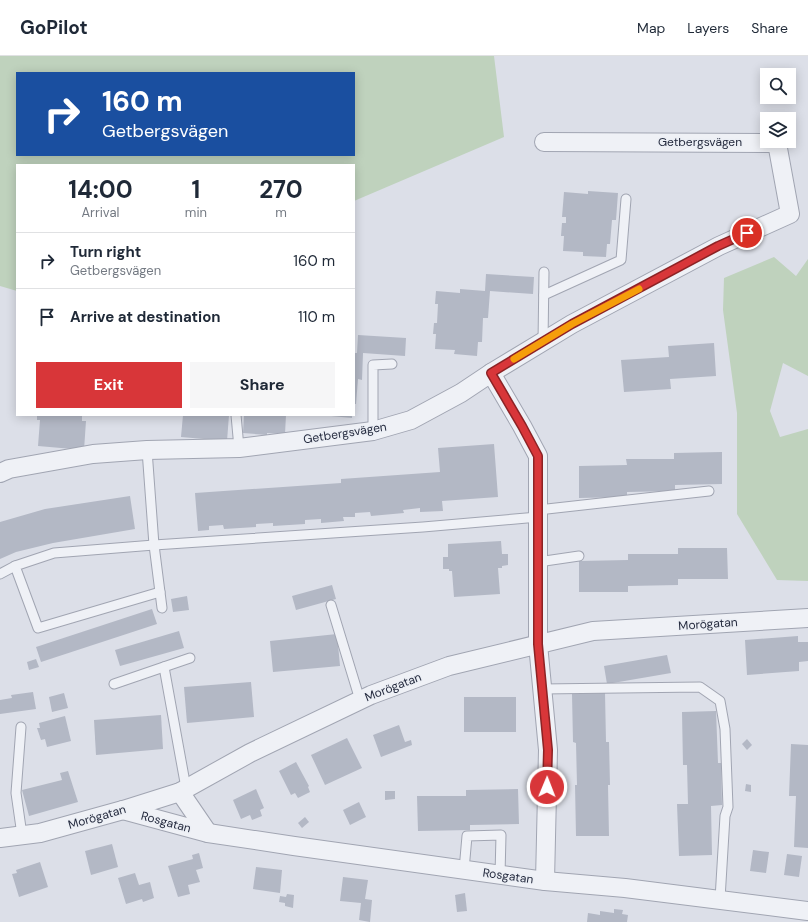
<!DOCTYPE html>
<meta charset="utf-8">
<style>
body{margin:0;font-family:"DM Sans",sans-serif;background:#f6f6f7;color:#1f2937;height:100vh;display:flex;flex-direction:column;font-size:15px;white-space:nowrap}
*{box-sizing:border-box;margin:0}
p{font-size:13px;color:#747a83}
.icon{flex:none;width:22px;height:22px;fill:none;stroke:currentColor;stroke-width:2;stroke-linecap:round;stroke-linejoin:round}
.map{position:relative;flex:1;overflow:hidden}
.side{position:absolute;left:16px;top:108px;width:339px;height:252px;display:flex;flex-direction:column;background:#fff;border-radius:0px;box-shadow:0 2px 10px #0003}
.side>*{flex:none}
.top-card{position:absolute;left:16px;top:16px;width:339px;height:84px;border-radius:0px;box-shadow:0 2px 10px #0003;background:#1a4fa0;color:#fff;overflow:hidden}
.buttons{position:absolute;left:760px;top:12px;display:grid;gap:8px}
.buttons a{display:grid;place-items:center;width:36px;height:36px;border-radius:0px;background:#fff;box-shadow:0 2px 10px #0003;font-size:20px}
.pin{position:absolute;display:grid;place-items:center;width:34px;height:34px;color:#fff;margin:-17px;border:2px solid #fff;border-radius:50%;box-shadow:0 1px 4px #0007}
.me{position:absolute;width:44px;margin:-22px;rotate:1deg;stroke-linejoin:round;filter:drop-shadow(0 0 3px #0008)}
.turn{display:flex;align-items:center;gap:14px;height:84px;padding:0 20px;font-size:18px}
.turn .icon{width:52px;height:52px;stroke-width:2.5}
.turn b{display:block;font-size:28px;line-height:34px}
.eta{display:flex;justify-content:space-evenly;align-items:center;height:68px;text-align:center}
.eta b{font-size:24px;font-weight:700;line-height:28px}
.cta{display:flex;gap:8px;margin-top:auto;padding:8px 20px}
.cta a{flex:1;height:46px;border-radius:0px;background:#d83639;color:#fff;font-size:16px;font-weight:700;line-height:46px;text-align:center}
.cta a+a{background:#f6f6f7;color:#1f2937}
ul{padding:0;list-style:none}
li{display:flex;align-items:center;gap:12px;height:56px;padding:0 20px;border-top:1px solid #e0e1e3}
li div{flex:1}
li b{display:block;font-size:15px}
li em{font-style:normal}
header{display:flex;align-items:center;gap:24px;box-sizing:border-box;height:56px;padding:0 20px;background:#fff;border-bottom:1px solid #e0e1e3}
header strong{font-size:19px}
nav{display:flex;gap:22px;margin-inline-start:auto;font-size:14px}
.map>svg:first-child{display:block}
.green{fill:#bfd2bd;fill-rule:evenodd}
.building{fill:#b3b8c5}
.lines{fill:none;stroke-linecap:round;stroke-linejoin:round}
.lane-casing{stroke:#a1a5b2;stroke-width:11}
.street-casing{stroke:#a1a5b2;stroke-width:20}
.lane{stroke:#eff1f6;stroke-width:9}
.street{stroke:#eff1f6;stroke-width:18}
.route-casing{stroke:#8c2325;stroke-width:10}
.route{stroke:#d83639;stroke-width:7}
.slow{stroke:#f59e0b;stroke-width:7}
.labels{text-anchor:middle;dominant-baseline:central;stroke-width:3;stroke-linejoin:round;paint-order:stroke}
.street-label{font-size:12px;fill:#252b3f;stroke:#eceff5}
</style>
<header>
<strong>GoPilot</strong>
<nav><a>Map</a><a>Layers</a><a>Share</a></nav>
</header>
<div class="map">
<svg width="808" height="866" viewBox="0 0 808 866">
<rect width="100%" height="100%" fill="#dcdfe8"/>
<g class="green">
<path d="M0,0H494L504,81L354,145V109H17V235L0,230ZM17,17H354V99H17Z"/>
<polygon points="774,201 796,220 808,203 808,320 783,307 770,355 780,381 808,373 808,525 777,524 737,458 737,357 723,254 724,222"/>
</g>
<g class="building">
<polygon points="588,135 618,137 616,164 612,164 610,188 607,188 606,201 583,200 583,196 563,195 564,180 561,180 562,167 566,167 566,161 562,161 564,136 588,138"/>
<polygon points="486,218 534,221 533,238 490,235 488,262 483,262 482,286 478,286 477,300 454,298 455,294 435,293 436,278 433,278 434,267 437,267 438,248 435,248 436,235 460,237 460,233 485,235"/>
<polygon points="358,279 406,282 405,300 363,297 362,324 358,323 356,348 354,348 354,297 357,297"/>
<polygon points="714,287 716,320 670,323 671,333 624,336 621,304 669,301 668,290"/>
<polygon points="37,359 82,359 82,365 86,365 84,394 38,390 40,364 37,364"/>
<polygon points="183,359 229,359 227,385 181,381"/>
<polygon points="244,359 267,360 267,359 286,359 285,378 267,377 267,379 243,377"/>
<polygon points="331,359 352,359 352,362 331,360"/>
<polygon points="494,388 498,441 442,445 443,455 420,456 420,452 403,454 404,457 371,460 370,456 355,457 355,461 343,461 344,465 321,467 321,463 305,464 305,468 273,470 273,467 256,468 256,471 224,473 223,469 209,470 209,474 198,475 195,437 341,427 341,423 440,416 438,392"/>
<polygon points="722,396 722,428 675,429 675,435 627,436 627,441 579,442 579,410 627,409 626,403 674,403 674,397"/>
<polygon points="130,440 135,473 53,487 16,496 0,503 0,466 45,453"/>
<polygon points="501,485 502,498 508,498 508,509 502,510 502,512 498,512 500,538 454,541 452,515 449,515 449,513 443,513 443,501 448,501 448,488"/>
<polygon points="678,492 727,492 728,523 678,523 678,529 628,530 628,536 579,536 579,505 628,504 628,498 678,498"/>
<polygon points="332,529 336,543 296,554 292,540"/>
<polygon points="187,540 189,554 173,556 171,543"/>
<polygon points="152,553 157,568 41,606 36,591"/>
<polygon points="179,575 184,592 120,610 115,594"/>
<polygon points="337,578 340,610 273,616 270,585"/>
<polygon points="798,580 798,586 808,586 808,605 799,606 799,615 747,619 745,584"/>
<polygon points="667,599 671,617 607,628 604,610"/>
<polygon points="36,603 39,611 29,614 27,606"/>
<polygon points="251,626 254,661 187,667 184,631"/>
<polygon points="33,636 36,653 0,658 0,644 12,642 11,639"/>
<polygon points="64,637 68,652 52,656 49,641"/>
<polygon points="605,637 606,686 609,686 610,729 608,729 609,780 576,780 575,729 577,729 576,687 573,686 572,638"/>
<rect x="464" y="641" width="52" height="35"/>
<polygon points="716,655 718,707 721,707 722,749 711,750 712,799 679,800 677,748 688,748 687,709 683,709 682,656"/>
<polygon points="161,659 163,693 96,699 94,664"/>
<polygon points="65,660 71,685 47,691 45,683 41,684 37,672 40,672 39,667"/>
<polygon points="399,669 405,686 411,684 412,689 381,701 373,679"/>
<polygon points="347,682 362,712 325,729 311,699"/>
<polygon points="747,683 752,689 747,694 742,688"/>
<polygon points="791,688 808,689 808,792 794,791 796,740 789,740"/>
<polygon points="296,706 309,730 308,731 310,736 298,742 295,737 291,739 279,715"/>
<polygon points="68,715 78,746 29,760 22,734 62,724 60,717"/>
<polygon points="746,728 751,729 751,736 745,735"/>
<polygon points="256,733 264,752 260,754 262,760 252,764 250,759 241,763 233,744"/>
<polygon points="518,733 519,768 470,769 470,774 418,775 417,740 466,740 466,734"/>
<polygon points="385,735 395,735 395,743 385,744"/>
<polygon points="359,746 366,761 350,769 343,754"/>
<polygon points="305,761 309,766 302,772 298,767"/>
<polygon points="112,788 118,811 91,819 85,795"/>
<polygon points="753,794 769,796 766,817 750,815"/>
<polygon points="199,797 203,812 196,814 200,826 188,829 190,838 178,841 168,810 193,803 192,799"/>
<polygon points="787,798 802,800 799,821 784,819"/>
<polygon points="40,806 48,831 19,841 12,818 17,817 16,814"/>
<polygon points="256,811 282,814 280,837 253,833"/>
<polygon points="135,817 139,829 150,826 154,842 143,846 142,843 126,848 118,822"/>
<polygon points="343,821 368,824 365,843 372,844 370,866 359,864 361,847 340,845"/>
<polygon points="465,837 467,855 457,856 455,839"/>
<polygon points="287,838 294,839 293,852 285,850 285,847 279,846 280,840 286,841"/>
<polygon points="614,853 623,854 622,858 628,859 627,866 587,866 588,857 600,859 600,855 614,857"/>
</g>
<g class="lines">
<defs>
<g id="lane">
<polyline points="544,239 621,204 626,143"/>
<polyline points="543,286 544,216"/>
<polyline points="236,359 239,392"/>
<polyline points="373,375 373,309 392,308"/>
<polyline points="147,394 154,489 162,552"/>
<polyline points="538,454 709,435"/>
<polyline points="538,506 579,500"/>
<polyline points="0,518 15,510"/>
<polyline points="160,536 38,572 15,510 54,497 154,489 423,471 538,461"/>
<polyline points="331,549 360,644"/>
<polyline points="164,611 186,732"/>
<polyline points="114,628 190,602"/>
<polyline points="542,633 700,631 720,645 725,673 728,751 725,760 720,843"/>
<polyline points="21,671 16,737 22,779"/>
<polyline points="464,814 467,780 501,779 500,819"/>
</g>
<g id="street">
<polyline points="491,317 522,370 538,400 538,588 548,694 545,825"/>
<polyline points="0,417 9,413 93,398 147,394 239,392 373,375 411,364 461,337 491,317 572,268 719,190 790,158 777,87 544,86"/>
<polyline points="180,736 208,777"/>
<polyline points="123,754 208,777 294,790 545,825 625,832 808,855"/>
<polyline points="0,782 40,777 123,754 180,736 250,697 371,639 449,610 593,575 808,562"/>
</g>
</defs>
<use href="#lane" class="lane-casing"/>
<use href="#street" class="street-casing"/>
<use href="#lane" class="lane"/>
<use href="#street" class="street"/>
</g>
<g class="lines">
<defs>
<polyline id="route" points="547,731 548,694 538,588 538,400 522,370 491,317 572,268 718,190 747,177"/>
</defs>
<use href="#route" class="route-casing"/>
<use href="#route" class="route"/>
<polyline class="slow" points="514,303 572,268 639,233"/>
</g>
<g class="labels">
<g class="street-label">
<text x="700" y="86">Getbergsvägen</text>
<text transform="translate(345 377) rotate(-9)">Getbergsvägen</text>
<text transform="translate(708 568) rotate(-4)">Morögatan</text>
<text transform="translate(393 631) rotate(-21)">Morögatan</text>
<text transform="translate(97 761) rotate(-16)">Morögatan</text>
<text transform="translate(166 766) rotate(15)">Rosgatan</text>
<text transform="translate(508 820) rotate(8)">Rosgatan</text>
</g>
</g>
</svg>
<div class="buttons">
<a><svg class="icon" aria-label="search" viewBox="0 0 24 24"><circle cx="10" cy="10" r="6"/><path d="M15 15l6 6"/></svg></a>
<a><svg class="icon" aria-label="layers" viewBox="0 0 24 24"><path d="M12 4l9 5-9 5-9-5zM3 14l9 5 9-5"/></svg></a>
</div>
<div class="pin" style="left:747px;top:177px;background:#d93025"><svg class="icon" aria-label="arrive" viewBox="0 0 24 24"><path d="M6 21V4h12l-3 4 3 4H6"/></svg></div>
<svg class="me" style="left:547px;top:731px" viewBox="-20 -20 40 40"><circle r="17" fill="#d83639" stroke="#fff" stroke-width="3"/><path d="M0-11L8 9 0 5-8 9z" fill="#fff"/></svg>
<div class="top-card">
<div class="turn"><svg class="icon" aria-label="right" viewBox="0 0 24 24"><path d="M7 20v-9h11M14 6l5 5-5 5"/></svg><div><b>160 m</b>Getbergsvägen</div></div>
</div>
<section class="side">
<div class="eta">
<div><b>14:00</b><p>Arrival</p></div>
<div><b>1</b><p>min</p></div>
<div><b>270</b><p>m</p></div>
</div>
<ul>
<li><svg class="icon" aria-label="right" viewBox="0 0 24 24"><path d="M7 20v-9h11M14 6l5 5-5 5"/></svg><div><b>Turn right</b><p>Getbergsvägen</p></div><em>160 m</em></li>
<li><svg class="icon" aria-label="arrive" viewBox="0 0 24 24"><path d="M6 21V4h12l-3 4 3 4H6"/></svg><div><b>Arrive at destination</b></div><em>110 m</em></li>
</ul>
<div class="cta"><a>Exit</a><a>Share</a></div>
</section>
</div>
